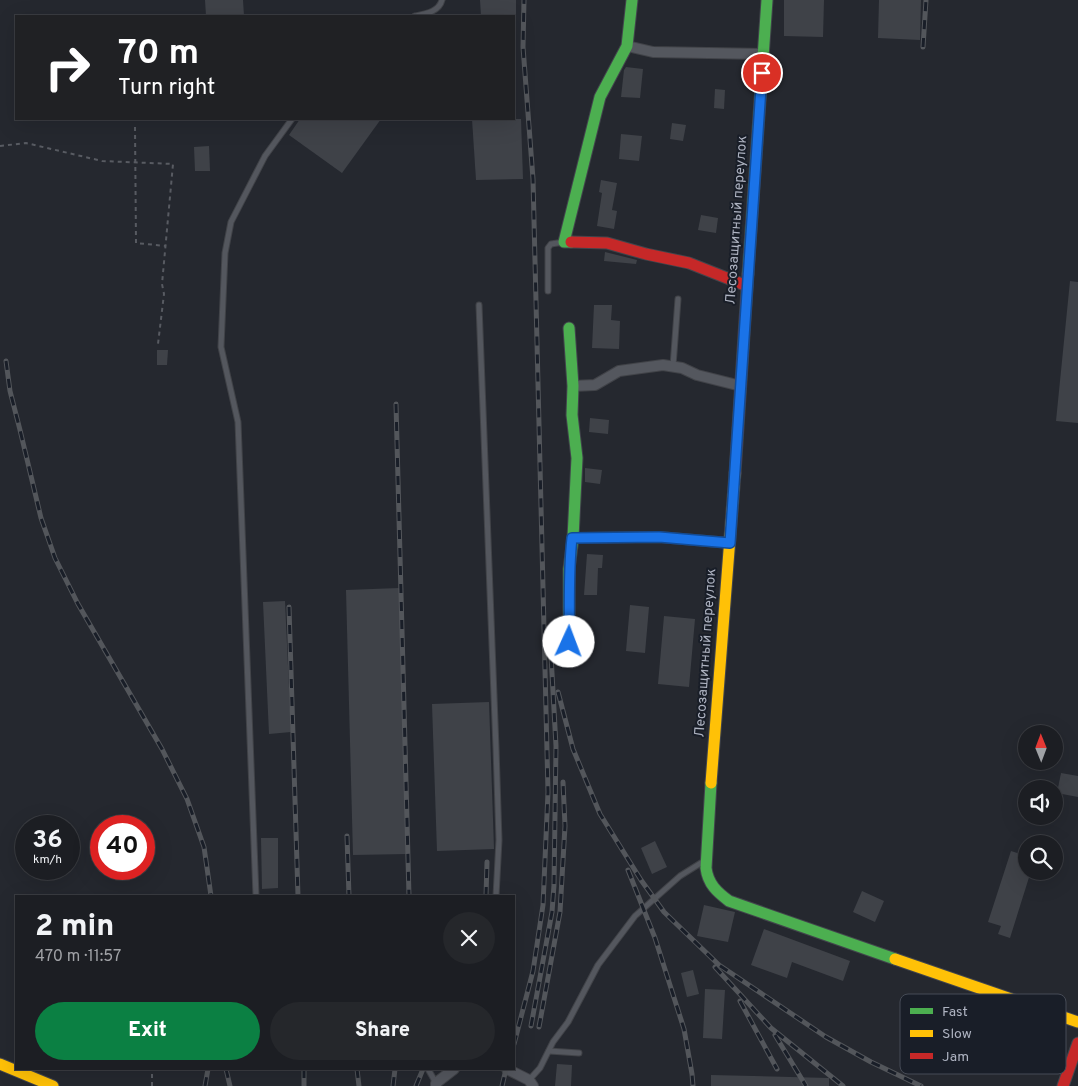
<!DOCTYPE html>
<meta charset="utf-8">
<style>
body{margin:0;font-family:Overpass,sans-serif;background:#25272b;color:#f1f3f6;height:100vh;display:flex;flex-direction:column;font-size:19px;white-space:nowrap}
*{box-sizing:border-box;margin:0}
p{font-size:16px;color:#a0a2a6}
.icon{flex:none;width:28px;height:28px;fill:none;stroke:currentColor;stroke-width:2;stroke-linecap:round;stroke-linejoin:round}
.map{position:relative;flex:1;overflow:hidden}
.side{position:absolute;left:15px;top:895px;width:500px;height:175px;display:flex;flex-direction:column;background:#1c1e23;border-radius:0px;box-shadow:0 5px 20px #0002,0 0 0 1px #3a3c41}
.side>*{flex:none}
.hud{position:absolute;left:15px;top:15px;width:500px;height:105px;border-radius:0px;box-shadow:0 5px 20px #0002,0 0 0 1px #3a3c41;background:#202124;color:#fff;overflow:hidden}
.needle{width:32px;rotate:359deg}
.buttons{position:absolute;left:1018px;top:725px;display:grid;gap:10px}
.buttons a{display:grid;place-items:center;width:45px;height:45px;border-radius:50%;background:#1c1e23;box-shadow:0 5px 20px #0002,0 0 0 1px #3a3c41;font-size:25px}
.speed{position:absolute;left:15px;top:815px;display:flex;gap:10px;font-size:25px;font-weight:700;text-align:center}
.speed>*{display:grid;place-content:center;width:65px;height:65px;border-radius:50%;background:#1c1e23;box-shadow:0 5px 20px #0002,0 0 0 1px #3a3c41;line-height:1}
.speed small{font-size:12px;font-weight:400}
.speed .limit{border:8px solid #d22;background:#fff;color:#111}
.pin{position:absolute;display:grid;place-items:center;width:42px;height:42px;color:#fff;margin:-21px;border:2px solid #fff;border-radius:50%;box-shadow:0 1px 5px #0007}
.me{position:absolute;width:55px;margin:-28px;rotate:2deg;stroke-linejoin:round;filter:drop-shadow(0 0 4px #0008)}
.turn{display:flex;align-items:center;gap:18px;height:105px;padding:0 20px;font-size:22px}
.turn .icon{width:65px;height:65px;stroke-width:2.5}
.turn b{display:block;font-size:35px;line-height:42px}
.round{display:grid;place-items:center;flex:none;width:52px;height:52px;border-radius:26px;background:#25272b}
.overview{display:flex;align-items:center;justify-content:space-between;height:85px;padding:0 20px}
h1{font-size:30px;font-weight:800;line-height:38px}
.button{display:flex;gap:10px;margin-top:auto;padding:10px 20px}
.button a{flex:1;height:58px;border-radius:30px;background:#0b8043;color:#fff;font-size:20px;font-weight:800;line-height:58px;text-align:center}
.button a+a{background:#25272b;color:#f1f3f6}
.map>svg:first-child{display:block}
.building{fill:#3f4248}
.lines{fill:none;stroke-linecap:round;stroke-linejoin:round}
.lane-casing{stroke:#414348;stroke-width:7}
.street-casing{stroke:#414348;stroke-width:12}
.fast-casing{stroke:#42454c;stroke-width:13}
.slow-casing{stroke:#42454c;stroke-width:13}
.jam-casing{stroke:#42454c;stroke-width:13}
.path{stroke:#585b62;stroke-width:2;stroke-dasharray:4 4;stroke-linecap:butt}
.lane{stroke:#54575e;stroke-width:5}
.street{stroke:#54575e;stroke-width:10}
.fast{stroke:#4caf50;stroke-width:11}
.slow{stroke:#ffc107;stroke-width:11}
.jam{stroke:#c62828;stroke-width:11}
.rail-casing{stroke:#53565b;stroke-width:5}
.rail{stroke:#191e28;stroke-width:3;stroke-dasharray:9;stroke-linecap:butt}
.route-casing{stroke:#114b97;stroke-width:12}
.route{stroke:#1a73e8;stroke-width:9}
.labels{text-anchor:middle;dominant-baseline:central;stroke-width:4;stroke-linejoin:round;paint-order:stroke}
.street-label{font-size:14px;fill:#aeb3c1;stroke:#191e28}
.key{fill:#191e28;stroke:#464b56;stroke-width:1}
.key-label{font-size:14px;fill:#aeb3c1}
</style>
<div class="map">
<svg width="1078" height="1086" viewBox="0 0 1078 1086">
<rect width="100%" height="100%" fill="#25282f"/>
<g class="building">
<polygon points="205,0 243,0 244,16 206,16"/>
<polygon points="480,0 516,0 516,16 481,16"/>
<polygon points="784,0 824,0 823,37 784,36"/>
<polygon points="879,0 921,0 920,40 878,38"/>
<polygon points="626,67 643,69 640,98 621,97 624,70"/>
<polygon points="715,89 725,90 724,109 714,108"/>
<polygon points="300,119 381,119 342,173 289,135"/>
<polygon points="472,119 521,119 523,179 476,180"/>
<polygon points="672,123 686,125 683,141 670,139"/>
<polygon points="621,134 642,136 639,161 619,159"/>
<polygon points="209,146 210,171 195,171 194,147"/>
<polygon points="601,180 617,183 612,210 617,211 614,229 597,226 602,193 599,192"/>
<polygon points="701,215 718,218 716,233 698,230"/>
<polygon points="605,252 637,260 636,264 604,261"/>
<polygon points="1070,281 1078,282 1078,423 1056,421"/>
<polygon points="594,305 612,305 611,320 620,321 619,349 592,348"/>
<polygon points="157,350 168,350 167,365 157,365"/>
<polygon points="590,418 609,420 608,434 589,432"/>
<polygon points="585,468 602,470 600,484 585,482"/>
<polygon points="587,554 603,555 602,568 598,568 597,595 584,595"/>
<polygon points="399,588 407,854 353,855 346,590"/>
<polygon points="285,601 291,732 269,734 263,602"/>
<polygon points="630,605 649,607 645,653 626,651"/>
<polygon points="664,616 695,619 689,687 658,684"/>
<polygon points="489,702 494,849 437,851 432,704"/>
<polygon points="1061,773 1078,776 1078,797 1057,793"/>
<polygon points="261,838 278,838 278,888 262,889"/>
<polygon points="655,841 667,867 652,874 641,848"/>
<polygon points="1011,851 1026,856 1026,871 1031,871 1010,938 998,934 1001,926 988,922"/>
<polygon points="862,891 884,901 875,922 853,912"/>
<polygon points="704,905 735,912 728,942 697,936"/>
<polygon points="764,929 850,961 843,981 792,962 787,978 751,965"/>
<polygon points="693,970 699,994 687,997 681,973"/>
<polygon points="705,989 725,990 722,1039 703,1038"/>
<polygon points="557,1064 572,1065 571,1086 555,1086"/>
<polygon points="711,1075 829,1078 829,1086 711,1086"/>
</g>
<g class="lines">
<defs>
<g id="lane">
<path d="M415,16C425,14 439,12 442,0"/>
<polyline points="548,291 548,248 551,244 564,242"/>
<polyline points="479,305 496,748 499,840 496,896"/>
<polyline points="673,366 678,299"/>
<polyline points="256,896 238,422 221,347 225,253 231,222 265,156 292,119"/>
<polyline points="549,1051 579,1053"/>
<polyline points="428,1069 436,1083"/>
<polyline points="529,1080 540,1068 553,1042 568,1022 598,965 635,916 680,876 704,861"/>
</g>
<g id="street">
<polyline points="627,46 653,52 763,54"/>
<polyline points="573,386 595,385 619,371 663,365 682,368 697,375 741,386"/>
<polyline points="573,538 659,537 730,543"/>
<polyline points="507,1069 529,1080 533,1086"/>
<polyline points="436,1086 436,1083 454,1069"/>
</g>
<g id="fast">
<polyline points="571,242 564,242 600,97 627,46 632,0"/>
<polyline points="748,274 767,0"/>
<polyline points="569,328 573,386 572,415 577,458 573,538 569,569 569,642"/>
<path d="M711,783L706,868C708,884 717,892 729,901L895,959"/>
</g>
<g id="slow">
<polyline points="711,783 735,473"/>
<polyline points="895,959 1078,1022"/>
<polyline points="0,1064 53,1086"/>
</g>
<g id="jam">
<polyline points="571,242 607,243 646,254 689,263 747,286"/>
<polyline points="735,473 748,274"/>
<polyline points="1063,1086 1078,1043"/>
</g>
</defs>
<use href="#lane" class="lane-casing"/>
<use href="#street" class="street-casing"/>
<use href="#fast" class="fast-casing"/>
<use href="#slow" class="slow-casing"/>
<use href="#jam" class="jam-casing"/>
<g class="path">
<polyline points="135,127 136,243 166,246"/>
<polyline points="0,146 26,143 102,161 173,164 162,284 164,294 158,344"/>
<polyline points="152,1086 152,1069"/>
</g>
<use href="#lane" class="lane"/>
<use href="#street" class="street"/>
<use href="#fast" class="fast"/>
<use href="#slow" class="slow"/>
<use href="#jam" class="jam"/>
<defs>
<g id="rail">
<polyline points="923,47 926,0"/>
<polyline points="6,361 10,391 20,430 41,518 55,558 78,604 162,749 187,799 204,847 211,896"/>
<polyline points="396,404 409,896"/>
<polyline points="289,607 298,896"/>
<polyline points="558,692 573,749 600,814 641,880 664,912 719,965 826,1037 871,1062 921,1086"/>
<polyline points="347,836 349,896"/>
<polyline points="628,870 655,938 684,1029 692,1074 693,1086"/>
<polyline points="486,896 487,862"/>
<polyline points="715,967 771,1028 843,1086"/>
<polyline points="740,1001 777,1069"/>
<polyline points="531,1026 552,912 554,885 556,746 550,637"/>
<polyline points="539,1027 560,912 565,826 563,782"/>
<polyline points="775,1035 806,1086"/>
<polyline points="514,1044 533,971 543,905 548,792 533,179 523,47 524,0"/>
<polyline points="226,1069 230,1086"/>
<polyline points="304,1069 304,1086"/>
<polyline points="357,1069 359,1086"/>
<polyline points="205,1086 208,1069"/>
<polyline points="393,1086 395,1069"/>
<polyline points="416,1086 423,1069"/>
<polyline points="502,1086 506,1069"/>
</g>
</defs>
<use href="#rail" class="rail-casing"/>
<use href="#rail" class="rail"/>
</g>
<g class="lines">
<defs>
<path id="route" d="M569,642C570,607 568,573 572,538L659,537L730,543L762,73"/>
</defs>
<use href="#route" class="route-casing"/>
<use href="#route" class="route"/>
</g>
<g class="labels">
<g class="street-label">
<text transform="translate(737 220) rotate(-86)">Лесозащитный переулок</text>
<text transform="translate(706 653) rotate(-86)">Лесозащитный переулок</text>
</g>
</g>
<rect x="900" y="994" width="166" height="80" rx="8" class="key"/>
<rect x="910" y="1008" width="23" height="6" fill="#4caf50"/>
<rect x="910" y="1030" width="23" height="7" fill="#ffc107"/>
<rect x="910" y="1053" width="23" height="6" fill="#c62828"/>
<g class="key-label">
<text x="942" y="1016">Fast</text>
<text x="942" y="1038">Slow</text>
<text x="942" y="1061">Jam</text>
</g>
</svg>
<div class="buttons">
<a><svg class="needle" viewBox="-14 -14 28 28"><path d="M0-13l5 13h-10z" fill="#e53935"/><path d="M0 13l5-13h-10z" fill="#a0a2a6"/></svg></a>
<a><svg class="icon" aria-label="sound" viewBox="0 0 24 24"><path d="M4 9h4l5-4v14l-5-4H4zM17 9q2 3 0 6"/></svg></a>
<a><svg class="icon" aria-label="search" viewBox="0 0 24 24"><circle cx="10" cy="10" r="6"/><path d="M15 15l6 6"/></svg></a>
</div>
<div class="speed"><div>36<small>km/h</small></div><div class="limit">40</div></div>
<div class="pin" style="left:762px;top:73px;background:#d93025"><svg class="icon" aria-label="arrive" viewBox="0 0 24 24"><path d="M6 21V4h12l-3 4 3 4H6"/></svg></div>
<svg class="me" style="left:569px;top:642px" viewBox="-20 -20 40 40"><circle r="19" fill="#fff"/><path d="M0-13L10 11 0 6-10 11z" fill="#1a73e8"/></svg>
<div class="hud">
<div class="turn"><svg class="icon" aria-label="right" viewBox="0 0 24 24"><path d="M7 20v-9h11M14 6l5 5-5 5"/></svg><div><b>70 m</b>Turn right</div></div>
</div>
<section class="side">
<div class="overview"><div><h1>2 min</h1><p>470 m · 11:57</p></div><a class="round"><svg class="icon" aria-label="close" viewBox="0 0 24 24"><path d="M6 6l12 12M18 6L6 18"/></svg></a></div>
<div class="button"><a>Exit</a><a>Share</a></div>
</section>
</div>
